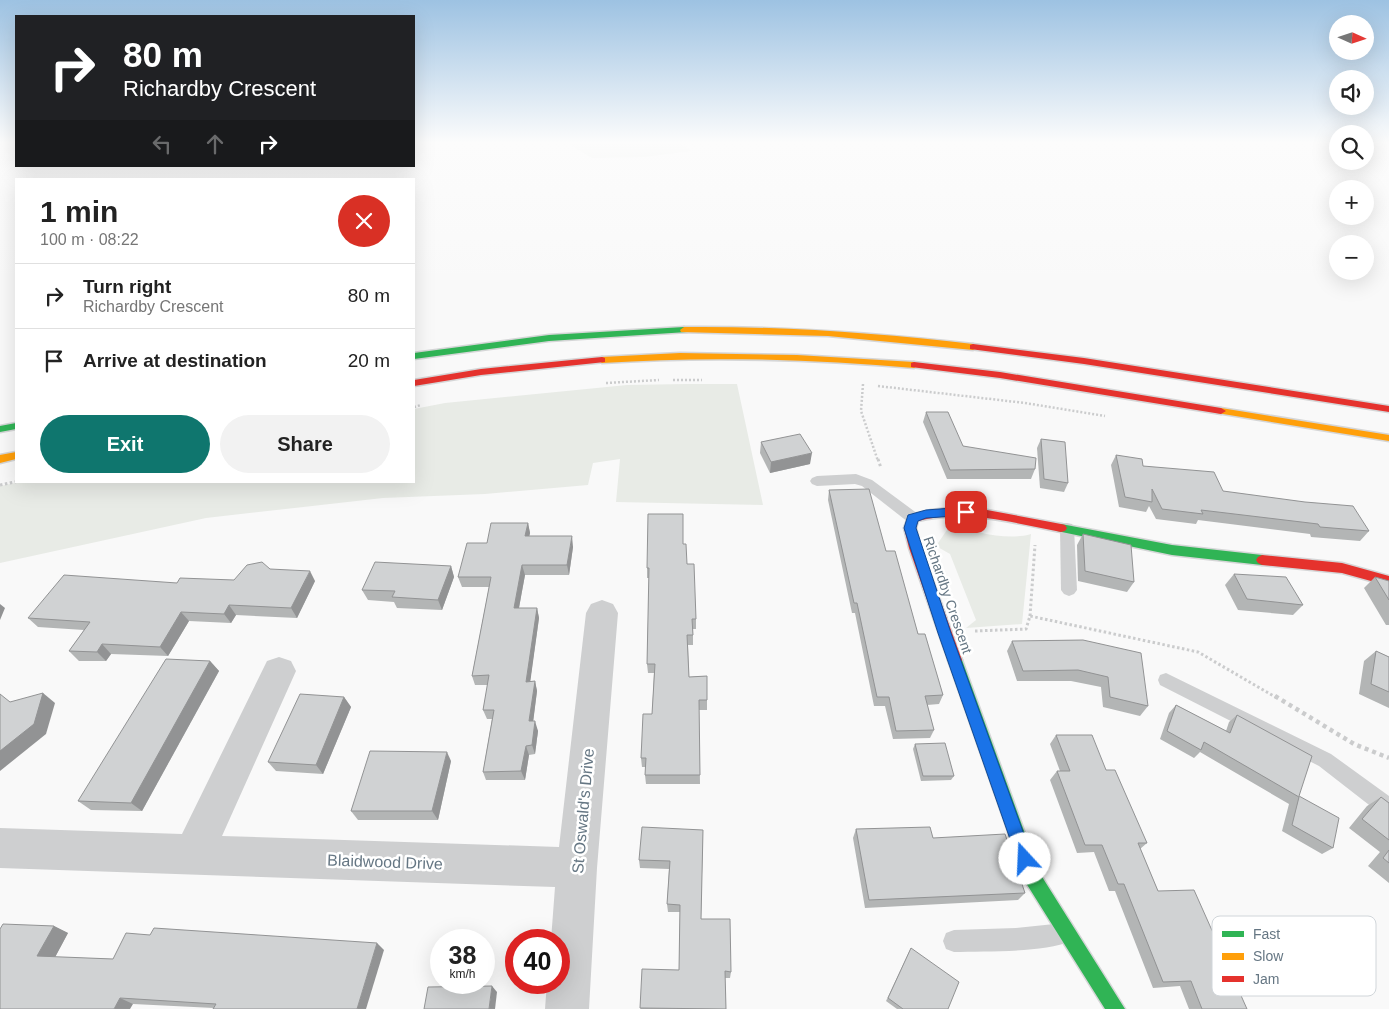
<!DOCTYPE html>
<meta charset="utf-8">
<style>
body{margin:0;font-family:Arial,sans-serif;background:#f2f2f2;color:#222;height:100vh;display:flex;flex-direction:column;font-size:19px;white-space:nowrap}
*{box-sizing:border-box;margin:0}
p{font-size:16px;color:#767676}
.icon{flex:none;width:28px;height:28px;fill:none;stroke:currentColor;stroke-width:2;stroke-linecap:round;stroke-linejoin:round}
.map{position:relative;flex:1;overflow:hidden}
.sheet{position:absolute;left:15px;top:178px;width:400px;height:305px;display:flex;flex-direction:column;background:#fff;border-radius:0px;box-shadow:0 5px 20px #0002}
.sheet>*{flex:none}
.top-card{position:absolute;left:15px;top:15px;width:400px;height:152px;border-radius:0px;box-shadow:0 5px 20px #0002;background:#202124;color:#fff;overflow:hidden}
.needle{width:32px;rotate:93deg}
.controls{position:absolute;left:1329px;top:15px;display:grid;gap:10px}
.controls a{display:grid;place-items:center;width:45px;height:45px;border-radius:50%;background:#fff;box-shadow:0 5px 20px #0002;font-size:25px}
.speed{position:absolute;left:430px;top:929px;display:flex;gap:10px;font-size:25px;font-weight:700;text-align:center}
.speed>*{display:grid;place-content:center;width:65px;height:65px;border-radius:50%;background:#fff;box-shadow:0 5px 20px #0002;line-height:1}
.speed small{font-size:12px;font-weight:400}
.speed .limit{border:8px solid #d22;background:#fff;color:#111}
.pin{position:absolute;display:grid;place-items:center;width:42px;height:42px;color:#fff;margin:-21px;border-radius:10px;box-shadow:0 2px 8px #0006}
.me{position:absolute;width:55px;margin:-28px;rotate:340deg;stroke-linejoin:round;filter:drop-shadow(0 0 4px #0008)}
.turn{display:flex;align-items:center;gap:18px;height:105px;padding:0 25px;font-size:22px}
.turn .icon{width:65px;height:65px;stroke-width:2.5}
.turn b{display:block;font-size:35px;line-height:42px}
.lanes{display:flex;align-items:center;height:48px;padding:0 25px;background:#0003;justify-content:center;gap:25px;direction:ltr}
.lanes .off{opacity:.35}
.round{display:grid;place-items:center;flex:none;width:52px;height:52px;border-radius:26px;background:#f2f2f2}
.headline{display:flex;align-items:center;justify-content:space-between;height:85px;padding:0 25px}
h1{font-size:30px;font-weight:600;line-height:38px}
.action{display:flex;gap:10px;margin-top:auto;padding:10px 25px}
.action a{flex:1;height:58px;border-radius:30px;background:#0f766e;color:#fff;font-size:20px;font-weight:600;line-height:58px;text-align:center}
.action a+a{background:#f2f2f2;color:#222}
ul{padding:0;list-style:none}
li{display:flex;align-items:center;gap:15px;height:65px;padding:0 25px;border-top:1px solid #e0e0e0}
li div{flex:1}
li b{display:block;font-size:19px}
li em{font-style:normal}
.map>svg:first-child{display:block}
.green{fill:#e8ebe6}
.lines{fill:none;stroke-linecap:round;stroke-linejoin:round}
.fast-casing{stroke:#d5d6d7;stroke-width:3}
.slow-casing{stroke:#d5d6d7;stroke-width:3}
.jam-casing{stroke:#d5d6d7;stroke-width:3}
.path-far2{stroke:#cbcccd;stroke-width:2.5;stroke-dasharray:2 2;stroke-linecap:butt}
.path-far1{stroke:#cbcccd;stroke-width:3;stroke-dasharray:2.5 2.5;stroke-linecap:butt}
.path{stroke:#cbcccd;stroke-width:4.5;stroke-dasharray:4 4;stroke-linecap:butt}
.lane{fill:#cecfd0;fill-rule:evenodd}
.street{fill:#cecfd0;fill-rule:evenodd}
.fast{fill:#30b455;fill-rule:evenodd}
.slow{fill:#ff9f0a;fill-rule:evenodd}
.jam{fill:#e5322d;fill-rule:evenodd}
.wall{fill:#b3b5b5}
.shaded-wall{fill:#929394}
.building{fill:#d0d2d3;stroke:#929394}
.route{fill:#1a73e8;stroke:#114b97}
.labels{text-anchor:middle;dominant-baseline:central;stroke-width:5;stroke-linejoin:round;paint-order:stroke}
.street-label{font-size:14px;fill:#657683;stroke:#fff}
.near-street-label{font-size:16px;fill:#657683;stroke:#fff}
.key{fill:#fff;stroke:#d1d6da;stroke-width:1}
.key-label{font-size:14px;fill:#657683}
</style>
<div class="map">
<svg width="1389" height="1009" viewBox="0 0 1389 1009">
<rect width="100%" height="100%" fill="#f9f9f9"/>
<g class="green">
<polygon points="567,143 680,143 691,151 644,157 592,158"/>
<polygon points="686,384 737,384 763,505 616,502 620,459 593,463 588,485 485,494 383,498 206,518 0,563 0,486 25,481 414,481 414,409 445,403 627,385"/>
<path d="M951,524C973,532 1008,541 1031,534L1022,624L966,628L976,620L950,554L936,546Z"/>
</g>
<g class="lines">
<defs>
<g id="fast">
<polygon points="684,327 688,330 687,332 549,341 414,359 414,353 549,335"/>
<polygon points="16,423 16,429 0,432 0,426"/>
<polygon points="1061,524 1172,545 1262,555 1266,557 1268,560 1266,563 1262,565 1172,555 1057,531 1055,528 1057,525"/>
<polygon points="955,654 960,656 962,660 1039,872 1125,1009 1105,1009 1026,883 948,660 950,656"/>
</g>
<g id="slow">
<path d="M684,327C781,326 877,333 973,344L978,347L973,350L828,336L681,332L680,330Z"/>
<path d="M680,353L797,355L914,362L919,365L914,368C810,359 706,356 602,363L597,360L602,357Z"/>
<polygon points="1221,408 1389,435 1389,441 1217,413 1216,411 1217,409"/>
<polygon points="16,452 16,459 0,463 0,455"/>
</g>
<g id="jam">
<polygon points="973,344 1084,358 1389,406 1389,412 1084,364 970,349 970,345"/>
<polygon points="602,357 605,358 605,362 481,375 414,386 414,380 481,369"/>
<polygon points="914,362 1000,372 1221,408 1226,411 1221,414 1000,378 911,367 911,363"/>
<path d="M949,508L987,510L1061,524L1065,525L1067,528L1065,531L1061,532C1014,523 966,509 918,521L916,528L921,548L962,660L960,664L955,666L950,664L948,660L909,548L904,528L909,515L931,510Z"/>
<polygon points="1262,555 1342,563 1389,576 1389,586 1342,573 1262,565 1258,563 1256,560 1258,557"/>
</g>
</defs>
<use href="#fast" class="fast-casing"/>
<use href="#slow" class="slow-casing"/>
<use href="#jam" class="jam-casing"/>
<g class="path-far2">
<polyline points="673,380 702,380"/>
<polyline points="606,383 659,380"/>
<polyline points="863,384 861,411 878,461"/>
<polyline points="878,386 1025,403 1105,416"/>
<polyline points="414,407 421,405"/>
</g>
<g class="path-far1">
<polyline points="878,459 881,468"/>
<polyline points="0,485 19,481"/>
<polyline points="1030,616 1035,545"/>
<polyline points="975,631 1026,629 1030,616 1198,652 1277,698"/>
</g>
<polyline class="path" points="1275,696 1354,744 1389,758"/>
<g class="lane">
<polygon points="856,474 872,480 918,514 920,518 918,522 908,522 862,486 855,484 817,486 812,484 810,481 812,478 817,476"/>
<polygon points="1067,523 1072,524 1074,528 1077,590 1074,594 1069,596 1064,594 1061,590 1060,528 1062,524"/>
<polygon points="1166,673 1331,754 1389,796 1389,817 1382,815 1319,766 1160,685 1158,680 1160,675"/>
<path d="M1064,923L1071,927L1075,934L1071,941C1044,953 985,951 954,952L946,949L943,941L946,933L954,930L1016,928Z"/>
</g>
<polygon class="street" points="602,600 613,604 618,613 597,868 589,1009 545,1009 547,982 559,982 559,940 551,940 555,887 0,868 0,828 182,834 267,661 279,657 291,661 296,671 222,836 559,847 586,613 591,604"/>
<use href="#fast" class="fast"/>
<use href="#slow" class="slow"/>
<use href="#jam" class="jam"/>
</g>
<g class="wall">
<polygon points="926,412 963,446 1035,469 1031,479 947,479 923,422"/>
<polygon points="1041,439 1068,483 1064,492 1040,488 1037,448"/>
<polygon points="761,442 810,464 770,473 760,453"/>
<polygon points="1116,455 1143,466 1223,491 1369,531 1360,541 1311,537 1310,534 1198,520 1196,524 1156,519 1149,506 1146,512 1119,507 1111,465"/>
<polygon points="829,490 886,551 918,634 943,695 939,704 927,705 934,730 930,738 893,739 885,706 874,706 855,613 852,613 828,500"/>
<polygon points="528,523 530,533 529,536 573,547 569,575 525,575 519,608 537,608 539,618 530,681 535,681 537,691 533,721 538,731 535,754 529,755 525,780 486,780 483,772 492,719 487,719 483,710 488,685 475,685 472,676 489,587 462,587 458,577 487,543"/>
<polygon points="1083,534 1134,582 1127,592 1078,581 1077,545"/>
<polygon points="683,544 696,619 696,629 693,629 693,645 688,645 689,677 707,676 707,710 699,710 700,784 646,784 645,775 646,767 642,767 641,758 652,714 654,673 648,673 647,664 649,578 647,578 647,568"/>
<polygon points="451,566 454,577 442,610 397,608 394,602 368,600 362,590"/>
<polygon points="270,569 315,581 297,618 236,615 231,623 189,621 168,656 111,654 106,661 79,661 69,651 84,630 38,627 28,618 177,583 234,580"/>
<polygon points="1234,574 1303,605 1293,615 1238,610 1225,585"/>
<polygon points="1375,577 1389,581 1389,625 1386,625 1364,588"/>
<polygon points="1083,640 1148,706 1140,716 1103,707 1101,687 1071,681 1017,681 1007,651 1012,641"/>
<polygon points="1376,651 1389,657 1389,708 1359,694 1364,661"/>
<polygon points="210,661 219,671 142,811 91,810 78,801"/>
<polygon points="344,697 351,707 323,774 276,771 268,762"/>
<polygon points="1176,705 1226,731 1229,722 1237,715 1299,796 1333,848 1322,854 1282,831 1289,804 1200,752 1194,758 1160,739 1169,713"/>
<polygon points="1056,735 1106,770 1147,843 1140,849 1158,891 1247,1009 1189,1009 1180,986 1153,988 1115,891 1109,891 1094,852 1077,853 1050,780 1057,771 1060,771 1050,744"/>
<polygon points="915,744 954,776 951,780 921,781 913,749"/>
<polygon points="451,761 438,820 358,820 351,811"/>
<polygon points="1381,797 1389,803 1389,883 1368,866 1380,852 1349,828 1367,806"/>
<polygon points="856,829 933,838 1025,893 1018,900 865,908 853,838"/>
<polygon points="703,830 701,919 731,972 730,978 725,978 726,1009 640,1009 679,970 680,912 668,912 667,904 669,869 640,868 639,860"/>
<polygon points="54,926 68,933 55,957 113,959 384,950 214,1008 133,1004 0,1009"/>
<polygon points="911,948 948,1009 897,1009 886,1001 909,952"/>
</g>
<g class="shaded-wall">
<polygon points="812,453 810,464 770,473 771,462"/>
<polygon points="528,523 530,533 527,547 525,536"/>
<polygon points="572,536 573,547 569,575 567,565"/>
<polygon points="522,565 525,575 517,618 514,608"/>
<polygon points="451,566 454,577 442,610 438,600"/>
<polygon points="310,571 315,581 297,618 291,608"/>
<polygon points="0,604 5,608 0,620"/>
<polygon points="229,605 236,615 231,623 224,614"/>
<polygon points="537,608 539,618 529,691 526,682"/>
<polygon points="181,612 189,621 168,656 160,647"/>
<polygon points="102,644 111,654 106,661 97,652"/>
<polygon points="210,661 219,671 142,811 131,803"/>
<polygon points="535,681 537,691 532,731 529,721"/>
<polygon points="43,693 55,703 46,734 0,771 0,751"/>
<polygon points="344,697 351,707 323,774 316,765"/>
<polygon points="535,721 538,731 535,754 532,745"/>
<polygon points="526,746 529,755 525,780 521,771"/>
<polygon points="447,752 451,761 438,820 432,811"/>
<polygon points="54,926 68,933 52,963 37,956"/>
<polygon points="377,943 384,950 366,1009 357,1009"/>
<polygon points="492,986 497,992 495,1009 489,1009"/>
<polygon points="120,998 133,1004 130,1009 114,1009"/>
</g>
<g class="building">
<polygon points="926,412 948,412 963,446 1036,458 1035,469 950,470"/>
<polygon points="800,434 812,453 771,462 761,442"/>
<polygon points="1041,439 1065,442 1068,483 1044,479"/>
<polygon points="1116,455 1142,459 1143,466 1214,472 1223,491 1305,502 1353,506 1369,531 1320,527 1318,524 1201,510 1203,514 1162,509 1152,489 1152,502 1125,497"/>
<polygon points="869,489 886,551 895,551 918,634 925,634 943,695 925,696 934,730 896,731 889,697 877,697 857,603 854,603 829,490"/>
<polygon points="648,514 683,514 683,544 686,544 687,564 694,564 696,619 692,619 693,635 687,635 689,677 707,676 707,700 699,700 700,775 645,775 646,758 641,758 643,714 652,714 655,664 647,664 649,568 647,568"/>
<polygon points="491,523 528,523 525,536 572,536 567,565 522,565 514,608 537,608 526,682 535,681 529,721 535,721 532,745 526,746 521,771 483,772 494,710 483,710 489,675 472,676 491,577 458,577 467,543 487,543"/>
<polygon points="1083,534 1131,545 1134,582 1085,571"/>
<polygon points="262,562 270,569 310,571 291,608 229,605 224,614 181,612 160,647 102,644 97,652 69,651 90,622 28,618 64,575 177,583 180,578 234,580 247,565"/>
<polygon points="375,562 451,566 438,600 392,597 395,591 362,590"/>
<polygon points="1234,574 1286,577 1303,605 1247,599"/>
<polygon points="1375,577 1389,581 1389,600"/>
<polygon points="1083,640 1141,653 1148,706 1110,697 1108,677 1078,670 1023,671 1012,641"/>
<polygon points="1376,651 1389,657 1389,692 1371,684"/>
<polygon points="166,659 210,661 131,803 78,801"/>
<polygon points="43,693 34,724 0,751 0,694 10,702"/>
<polygon points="300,694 344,697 316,765 268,762"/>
<polygon points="1176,705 1230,733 1237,715 1312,756 1299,796 1339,818 1333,848 1292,825 1299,797 1204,742 1201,750 1167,731"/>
<polygon points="1056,735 1092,735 1106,770 1115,770 1147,843 1138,843 1158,891 1194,890 1247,1009 1202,1009 1191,981 1163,982 1124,884 1118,884 1102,845 1085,845 1057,771 1070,771"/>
<polygon points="945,743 954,776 923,776 915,744"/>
<polygon points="370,751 447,752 432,811 351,811"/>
<polygon points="1381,797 1389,803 1389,840 1362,819"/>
<polygon points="642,827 703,830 701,919 730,919 731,972 725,971 726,1009 640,1008 642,969 679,970 680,905 667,904 670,861 639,860"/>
<polygon points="930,827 933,838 1005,834 1025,893 869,900 856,829"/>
<polygon points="1389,850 1389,863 1383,858"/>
<polygon points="3,924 54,926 37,956 113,959 126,933 150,935 154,928 377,943 357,1009 213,1009 216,1004 120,998 114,1009 0,1009 0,929"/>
<polygon points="911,948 959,982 948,1009 903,1009 888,998"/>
<polygon points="492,986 489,1009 424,1009 428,987"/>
</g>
<linearGradient id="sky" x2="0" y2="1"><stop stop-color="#9dc2e2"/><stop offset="0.5" stop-color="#fcfcfc"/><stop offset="1" stop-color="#fcfcfc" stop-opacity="0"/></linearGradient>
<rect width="1389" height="285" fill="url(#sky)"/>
<polygon class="route" points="966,507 971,512 970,515 926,518 918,521 916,528 951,633 1033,859 1031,864 1025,867 1019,864 1017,859 938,633 904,528 908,515 926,510"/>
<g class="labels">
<g class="street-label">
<text transform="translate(948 595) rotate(71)">Richardby Crescent</text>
</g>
<g class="near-street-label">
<text transform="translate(583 811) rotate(-85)">St Oswald's Drive</text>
<text transform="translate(385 862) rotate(2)">Blaidwood Drive</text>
</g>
</g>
<rect x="1212" y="916" width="164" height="80" rx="8" class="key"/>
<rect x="1222" y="931" width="22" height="6" fill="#30b455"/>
<rect x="1222" y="953" width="22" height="7" fill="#ff9f0a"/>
<rect x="1222" y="976" width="22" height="6" fill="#e5322d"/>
<g class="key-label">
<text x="1253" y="939">Fast</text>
<text x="1253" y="961">Slow</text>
<text x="1253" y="984">Jam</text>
</g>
</svg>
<div class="controls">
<a><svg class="needle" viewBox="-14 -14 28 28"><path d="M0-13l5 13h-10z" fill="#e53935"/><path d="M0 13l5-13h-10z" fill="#767676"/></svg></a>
<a><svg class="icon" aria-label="sound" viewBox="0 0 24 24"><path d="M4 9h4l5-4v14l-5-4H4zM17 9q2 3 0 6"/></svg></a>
<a><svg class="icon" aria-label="search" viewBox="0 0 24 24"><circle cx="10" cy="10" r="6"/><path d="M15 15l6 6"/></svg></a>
<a>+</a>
<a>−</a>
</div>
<div class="speed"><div>38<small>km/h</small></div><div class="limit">40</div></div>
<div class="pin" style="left:966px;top:512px;background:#d93025"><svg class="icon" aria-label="arrive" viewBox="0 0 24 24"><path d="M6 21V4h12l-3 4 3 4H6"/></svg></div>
<svg class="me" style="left:1025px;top:859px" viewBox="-20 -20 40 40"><circle r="19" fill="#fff"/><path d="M0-13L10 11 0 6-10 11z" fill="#1a73e8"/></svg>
<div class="top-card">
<div class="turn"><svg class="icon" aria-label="right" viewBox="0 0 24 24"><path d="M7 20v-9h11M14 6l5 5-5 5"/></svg><div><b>80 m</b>Richardby Crescent</div></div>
<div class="lanes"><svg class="icon off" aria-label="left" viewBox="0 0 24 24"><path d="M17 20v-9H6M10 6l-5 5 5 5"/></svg><svg class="icon off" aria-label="ahead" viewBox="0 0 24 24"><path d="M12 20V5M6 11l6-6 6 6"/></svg><svg class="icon" aria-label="right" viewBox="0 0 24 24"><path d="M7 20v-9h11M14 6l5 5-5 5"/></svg></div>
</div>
<section class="sheet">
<div class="headline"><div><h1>1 min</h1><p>100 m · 08:22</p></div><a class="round" style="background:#d93025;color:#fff"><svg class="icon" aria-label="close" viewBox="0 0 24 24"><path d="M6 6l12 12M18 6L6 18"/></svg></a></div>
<ul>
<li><svg class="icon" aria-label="right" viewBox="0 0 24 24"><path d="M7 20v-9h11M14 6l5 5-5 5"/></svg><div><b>Turn right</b><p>Richardby Crescent</p></div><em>80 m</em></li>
<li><svg class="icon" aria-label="arrive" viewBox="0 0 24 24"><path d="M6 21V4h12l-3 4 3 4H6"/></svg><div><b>Arrive at destination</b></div><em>20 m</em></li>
</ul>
<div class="action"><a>Exit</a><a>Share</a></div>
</section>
</div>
